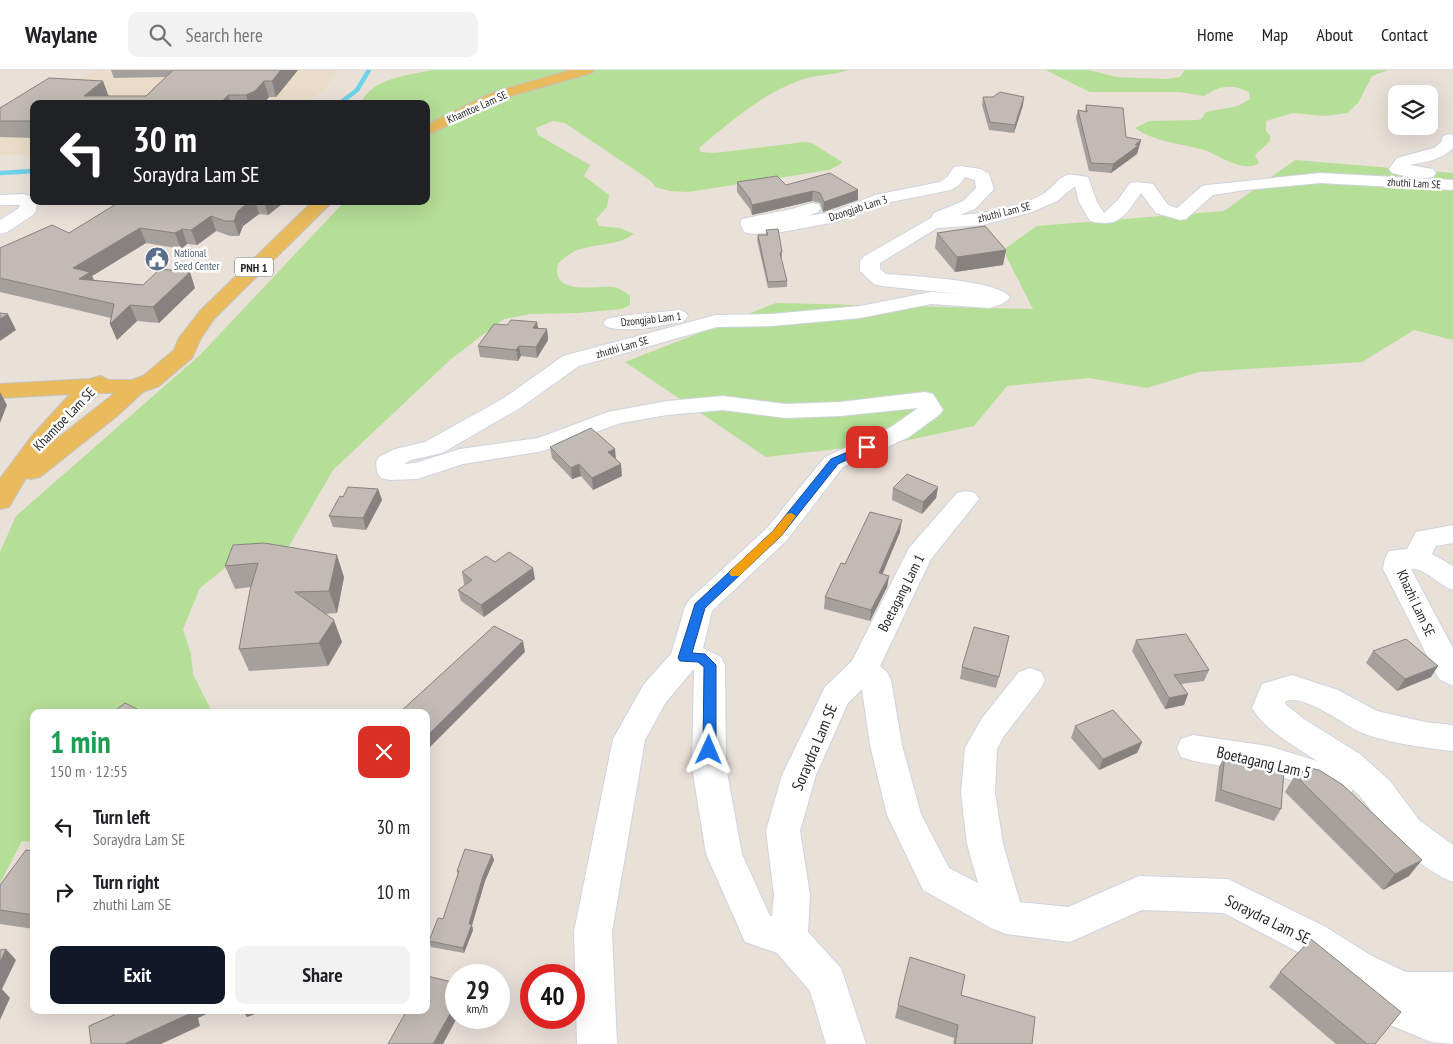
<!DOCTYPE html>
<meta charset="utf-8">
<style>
body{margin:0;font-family:"PT Sans Narrow",sans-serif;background:#f2f2f2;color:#202124;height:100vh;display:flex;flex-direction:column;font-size:19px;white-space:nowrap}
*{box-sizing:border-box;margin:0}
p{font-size:16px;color:#757577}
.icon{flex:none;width:28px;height:28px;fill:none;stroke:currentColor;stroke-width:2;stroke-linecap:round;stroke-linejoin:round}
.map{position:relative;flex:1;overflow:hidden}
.side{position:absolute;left:30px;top:639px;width:400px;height:305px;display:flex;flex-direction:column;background:#fff;border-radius:10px;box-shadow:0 5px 20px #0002}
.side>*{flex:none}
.hud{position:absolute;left:30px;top:30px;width:400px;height:105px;border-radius:10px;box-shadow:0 5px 20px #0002;background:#202124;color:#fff;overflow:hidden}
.controls{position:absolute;left:1388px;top:15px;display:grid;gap:10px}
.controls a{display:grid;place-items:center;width:50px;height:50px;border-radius:10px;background:#fff;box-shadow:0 5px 20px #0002;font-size:25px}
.speed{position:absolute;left:445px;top:894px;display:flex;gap:10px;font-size:25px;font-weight:700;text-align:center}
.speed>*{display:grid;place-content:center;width:65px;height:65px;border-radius:50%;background:#fff;box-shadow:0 5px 20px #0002;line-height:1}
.speed small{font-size:12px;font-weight:400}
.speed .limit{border:8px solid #d22;background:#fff;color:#111}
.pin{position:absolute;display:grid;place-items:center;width:42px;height:42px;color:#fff;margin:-21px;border-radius:10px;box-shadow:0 2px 8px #0006}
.me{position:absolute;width:55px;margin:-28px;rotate:1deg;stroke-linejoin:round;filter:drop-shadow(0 0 4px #0008)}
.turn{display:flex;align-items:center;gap:18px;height:105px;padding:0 20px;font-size:22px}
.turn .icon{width:65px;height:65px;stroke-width:2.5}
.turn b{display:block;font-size:35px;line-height:42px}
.round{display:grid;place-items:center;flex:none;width:52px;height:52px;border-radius:10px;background:#f2f2f2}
.overview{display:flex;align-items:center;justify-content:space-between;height:85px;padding:0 20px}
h1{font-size:30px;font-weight:700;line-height:38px;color:#1e9e55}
.cta{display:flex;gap:10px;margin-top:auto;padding:10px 20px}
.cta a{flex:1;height:58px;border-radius:10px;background:#111827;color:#fff;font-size:20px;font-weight:700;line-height:58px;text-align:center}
.cta a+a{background:#f2f2f2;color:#202124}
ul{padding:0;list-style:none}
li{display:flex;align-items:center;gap:15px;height:65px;padding:0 20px}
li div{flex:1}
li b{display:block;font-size:19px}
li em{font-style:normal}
header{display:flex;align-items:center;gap:30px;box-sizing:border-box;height:70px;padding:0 25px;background:#fff;border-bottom:1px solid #e0e0e0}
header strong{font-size:24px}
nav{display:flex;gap:28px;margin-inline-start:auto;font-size:18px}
.search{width:350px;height:45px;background:#f2f2f2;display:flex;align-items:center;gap:12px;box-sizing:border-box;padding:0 18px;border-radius:10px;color:#757577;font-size:19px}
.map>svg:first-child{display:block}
.education{fill:#eadcc8}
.green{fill:#b5de96}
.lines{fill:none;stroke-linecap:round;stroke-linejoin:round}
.stream{stroke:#6ed3e8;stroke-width:4.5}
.minor-casing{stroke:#ced3df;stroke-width:2}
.major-casing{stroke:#c3c3c3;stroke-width:2}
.minor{fill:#fff;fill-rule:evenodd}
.major{fill:#e9bb5d;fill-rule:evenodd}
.wall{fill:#a6a09c}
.shaded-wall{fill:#87827f}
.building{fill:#c1bab5;stroke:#87827f}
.route{fill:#1a73e8;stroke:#114b97}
.slow{fill:#f59e0b}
.labels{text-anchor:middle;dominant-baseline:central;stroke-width:5;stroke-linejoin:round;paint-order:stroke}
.far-street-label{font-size:11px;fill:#272727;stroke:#fff}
.far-service-label{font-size:11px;fill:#4e5e75;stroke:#fff;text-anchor:start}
.shield{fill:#fff;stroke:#686868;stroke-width:1}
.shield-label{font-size:12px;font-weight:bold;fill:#272727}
.street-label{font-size:14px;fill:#272727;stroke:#fff}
.near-street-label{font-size:16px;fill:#272727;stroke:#fff}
</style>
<header>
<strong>Waylane</strong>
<div class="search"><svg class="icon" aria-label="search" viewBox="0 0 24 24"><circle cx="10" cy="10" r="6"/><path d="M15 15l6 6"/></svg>Search here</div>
<nav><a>Home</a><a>Map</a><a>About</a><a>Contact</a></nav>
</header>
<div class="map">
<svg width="1453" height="974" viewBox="0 0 1453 974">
<rect width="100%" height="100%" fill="#e9e0d8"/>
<polygon class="education" points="95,0 337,0 325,19 304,34 34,34 34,85 0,85 0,49 16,39 53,27"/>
<g class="green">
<path d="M432,0H848C832,6 814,4 798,11C761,25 730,52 699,78L701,82L715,83L805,72L812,73L842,92L839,95L829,100L688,122L670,121L655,117L651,111L565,53L553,51L536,58L538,65L590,95L584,106L609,125L607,137L596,149L599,156L620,158L634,164C630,166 625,170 620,171C596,178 577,173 558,194C550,227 598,215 613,217C620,218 625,222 630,226V235L622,239L578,243L531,244L504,249L497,254L451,289L333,400L289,476L249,479L200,518L183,559L191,584L193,604L212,642H34V772L22,771L0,813V482L16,446L200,285L345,131H426V34H360C373,7 407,6 432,0Z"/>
<path d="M1046,0H1089L1116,7L1166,9L1180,7L1185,0H1388L1372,6L1358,33L1347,43L1325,46L1293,43L1266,51V61L1270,65V71L1255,85L1259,93C1244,104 1219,85 1204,80C1180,73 1157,73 1135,58L1149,51L1198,50L1202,48L1206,42L1238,36L1250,29L1249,22C1232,14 1220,15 1204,26L1179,22H1090Z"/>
<polygon points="1295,90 1453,103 1453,270 1414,260 1362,292 1199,302 1147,318 1089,308 1007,316 974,356 899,372 766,387 625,292 776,233 1033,239 1003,180 1037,156 1224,141"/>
</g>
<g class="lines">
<g class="stream">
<polyline points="339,34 357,20 369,0"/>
<polyline points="0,103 34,101"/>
</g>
<defs>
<g id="minor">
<path d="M1449,64L1453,65V78C1442,90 1425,92 1409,95L1433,99L1436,103L1433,107C1421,110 1404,106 1392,103L1389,99L1397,88L1434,78L1441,72L1443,66Z"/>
<path d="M960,96L981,99L989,104L994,119L975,139L960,145C988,143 1018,138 1043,124C1051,119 1057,110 1065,106C1071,103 1081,106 1088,107L1097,132L1104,143L1118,130L1130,113L1136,112L1153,114L1168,135L1177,138L1202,116L1208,115L1320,103L1453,110V120L1320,113L1245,120L1213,125L1186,149L1180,150L1156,143L1141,123C1125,146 1119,158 1090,151L1079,132L1075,116L1057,131L1032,142L983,155L937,158L880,193V199L886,204C910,206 998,210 1010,227C1005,234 997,236 989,238L931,234L860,248L772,256L717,257L579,296L520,338L442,383L411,390L404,394L415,393L460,379L538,368L608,342L667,331L723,326L786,334L840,332L925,322L933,324L943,340L939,345L909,367L843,397L787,470L712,541L703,578L721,587L725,595L726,697L742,784L770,846H772L774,825L766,761L782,705L825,617L852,591L909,478L957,423L966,421L975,423L979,429L931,489L880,596L887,602L891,610L902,675L921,744L949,798L978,813L967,774L961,723L965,678L982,648L1019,602L1030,598L1041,602L1045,610L1041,618L1004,666L997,679L995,723L1003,774L1020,832L1068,837L1139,806L1228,809L1324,856L1372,886L1406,902H1453V974L1431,972L1385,953L1367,939L1359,930L1354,917L1298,882L1224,843L1142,840L1070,872L1006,864L993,859L923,820L887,745L870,675L862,619L848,633L816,705L800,761L810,825L808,862L841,898L866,974H826L810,921L777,883L745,872L706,784L692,697L694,599L666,632L645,670L612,862L617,974H577L574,862L613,669L644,614L671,584L685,537L689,530L767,458L825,387L891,357L918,338L840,346L786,348L723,340L667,345L621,353L543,381L463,394L417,409L390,410L381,408L377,402L376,392L379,387L395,379L425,372L504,328L563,286L716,245L772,244L860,236L931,222L960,224L881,216L874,214L860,201V191L863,187L931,148L934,143L963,131L976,118L975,110L965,107L959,115L951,120L886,133L836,152L782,162L751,164L744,162L740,153L742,149L792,139L812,133L818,134L821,138L818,142L808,146L832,142L875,125L940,112L947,107L954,97Z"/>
<polygon points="24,124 34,128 34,131 37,131 36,141 33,145 7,162 0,164 0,150 19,138 20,135 0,135 0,125"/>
<path d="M678,240L685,242L688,246L685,250C663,256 628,263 607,257L603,253L607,249C630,243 654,244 678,240Z"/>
<path d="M1453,455V473L1436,476L1432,484L1453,496V520C1439,516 1424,497 1411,499L1453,578V616L1439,609L1383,499L1385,488L1389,481L1407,479L1416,462Z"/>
<path d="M1292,605L1338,620L1377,641L1425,652L1453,655V681C1427,678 1379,672 1356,660C1339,651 1304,625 1286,631L1285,634L1304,649L1360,684L1390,711L1419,750L1453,775V812C1436,806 1408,785 1395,772C1379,756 1370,735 1353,719L1350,726L1338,730C1314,722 1294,709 1269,703C1241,696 1209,697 1181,687L1177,678L1181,669L1193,665L1268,676L1317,691C1296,676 1265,661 1252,638L1262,614Z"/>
</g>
<g id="major">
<polygon points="571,0 594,0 592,3 504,28 426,66 426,55 494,22"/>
<path d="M313,131H333L214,249L201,268L192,288L159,316L143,322L117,346L40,407L31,409L26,408L9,437L0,439V409L2,406L31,367L70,324L0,328V314L90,309L100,306L109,310H132L143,306L174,280L179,268L200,241ZM99,323H115L50,374L79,341Z"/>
</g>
</defs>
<use href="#minor" class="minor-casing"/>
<use href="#major" class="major-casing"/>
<use href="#minor" class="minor"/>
<use href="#major" class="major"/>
</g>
<g class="wall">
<polygon points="111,0 298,0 276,27 269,27 263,34 34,34 34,68 0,67 0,38 103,11 108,26 146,26 166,7 114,8"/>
<polygon points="983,27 1023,35 1014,63 989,60 982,35"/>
<polygon points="1086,35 1126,67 1141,70 1137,84 1111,103 1089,101 1076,48 1078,40 1085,41"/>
<polygon points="737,112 858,120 858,130 823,142 820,133 812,131 752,145 750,139 737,122"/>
<polygon points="121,131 286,131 268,145 259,144 243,156 239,166 230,166 216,161 197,175 187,174 181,179 146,173 92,206 94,210 143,215 195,218 159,253 137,251 117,270 110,254 111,248 0,222 0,178 69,163"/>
<polygon points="766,160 782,182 782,187 781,188 787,211 787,217 768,218 757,170 758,165 766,165"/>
<polygon points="937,163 1006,180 1003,195 955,202 935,178"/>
<polygon points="538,258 547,259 548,270 537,288 521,286 518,291 480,287 478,276"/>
<polygon points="550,377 615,389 622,406 593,420 581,406 572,409 552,388"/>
<polygon points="938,417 936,428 922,444 892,430 893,418"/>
<polygon points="378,419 382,430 366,460 333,457 329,446"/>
<polygon points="900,462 882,504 889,506 887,517 870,551 824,539 825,527 845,494"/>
<polygon points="233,475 344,507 337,543 325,544 342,572 328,596 249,601 239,579 251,517 235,519 225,496"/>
<polygon points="495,492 535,509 484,547 461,531 458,520 465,515 464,514 462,502"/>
<polygon points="1136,570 1209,600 1204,611 1181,614 1188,624 1184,635 1165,639 1132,581"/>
<polygon points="1373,581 1431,607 1397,621 1366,593"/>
<polygon points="962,597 999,607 996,618 960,609"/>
<polygon points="1075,656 1142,672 1137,683 1099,700 1071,668"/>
<polygon points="1225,685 1265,695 1281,739 1274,751 1215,731 1219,697"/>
<polygon points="1295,705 1409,806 1383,820 1285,722"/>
<polygon points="34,781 34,859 0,854 0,815"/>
<polygon points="492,785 494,790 485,811 472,855 473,860 464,883 431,877 429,871 443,849 458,805 457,801"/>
<polygon points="1280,902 1375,974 1336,974 1269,917"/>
<polygon points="961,925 1032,974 953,974 954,968 895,948 898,935"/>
</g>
<g class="shaded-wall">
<polygon points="281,0 298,0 276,27 272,11"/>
<polygon points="103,11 109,27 84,26"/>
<polygon points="264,11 269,27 263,34 249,34 246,25"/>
<polygon points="228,25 231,34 221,34 221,33"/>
<polygon points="1024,27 1023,35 1014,63 1015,55"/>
<polygon points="1141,70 1137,84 1111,103 1113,94"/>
<polygon points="858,120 858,130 823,142 824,132"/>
<polygon points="813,121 812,131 752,145 752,135"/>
<polygon points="251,131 255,131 259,144 243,156 239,166 234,151 238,141"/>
<polygon points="264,131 286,131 268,145"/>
<polygon points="211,146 216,161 197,175 191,160"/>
<polygon points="140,158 146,173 92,206 97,217 86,224 73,198"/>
<polygon points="182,159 187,174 181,179 175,163"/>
<polygon points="1006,180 1003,195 955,202 957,187"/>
<polygon points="190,202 195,218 159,253 153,237"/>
<polygon points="130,235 137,251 117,270 110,254"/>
<polygon points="8,244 16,260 0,271 0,249"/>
<polygon points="537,252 539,263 533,258"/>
<polygon points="547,259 548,270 537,288 536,277"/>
<polygon points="519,276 521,286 518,291 516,280"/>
<polygon points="0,322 7,335 0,353"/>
<polygon points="615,379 616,390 608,382"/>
<polygon points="579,394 581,406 572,409 571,398"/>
<polygon points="621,394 622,406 593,420 592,408"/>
<polygon points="938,417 936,428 922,444 923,432"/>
<polygon points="378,419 382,430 366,460 363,448"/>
<polygon points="902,450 900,462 878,515 879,503"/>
<polygon points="337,485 344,507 337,543 329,521"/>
<polygon points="533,498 535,509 484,547 481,535"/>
<polygon points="889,506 887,517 870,551 871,540"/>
<polygon points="334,550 342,572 328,596 319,573"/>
<polygon points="523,571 525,582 426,681 426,667"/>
<polygon points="1438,596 1431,607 1397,621 1405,609"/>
<polygon points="1188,624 1184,635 1165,639 1169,628"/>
<polygon points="1142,672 1137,683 1099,700 1103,689"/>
<polygon points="492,785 494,790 485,811 472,855 473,860 464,883 463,878 469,854 483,806"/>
<polygon points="1422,790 1409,806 1383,820 1395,804"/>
<polygon points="6,879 16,890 2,919 10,928 0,950 0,892"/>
<polygon points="456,933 456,948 457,948 443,974 433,974"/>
<polygon points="190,940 215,940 198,948 200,956 161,974 124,974"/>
<polygon points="242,940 266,940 247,947"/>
</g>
<g class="building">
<polygon points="173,0 281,0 272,11 264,11 255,21 246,25 228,25 221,33 200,33 199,34 34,34 34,51 0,51 0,38 49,8 103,11 84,26 146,26"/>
<polygon points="1000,22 1024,27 1015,55 990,52 983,27 993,27"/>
<polygon points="1086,35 1123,38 1126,67 1141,70 1135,75 1139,75 1113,94 1091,93 1078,40 1087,42"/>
<polygon points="830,103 858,120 824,132 820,123 813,121 752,135 750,129 737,112 777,106 786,115"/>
<polygon points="121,131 251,131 238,141 234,151 225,151 211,146 191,160 182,159 175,163 140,158 73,198 90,202 79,209 143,215 160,199 190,202 153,237 130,235 110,254 114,234 0,208 0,178 52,155 69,163"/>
<polygon points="985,156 1006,180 957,187 937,163"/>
<polygon points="778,159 782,182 780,183 787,211 768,212 758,165 768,165 766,160"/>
<polygon points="0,243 8,244 0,249"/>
<polygon points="511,250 537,252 533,258 547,259 536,277 519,276 516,280 478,276 494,254 507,255"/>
<polygon points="591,358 615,379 608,382 621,394 592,408 579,394 571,398 550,377"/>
<polygon points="907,404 938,417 923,432 893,418"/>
<polygon points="348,417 378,419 363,448 329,446 340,426 343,427"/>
<polygon points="870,442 902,450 879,503 889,506 871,540 825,527 841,493 845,494"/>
<polygon points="264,473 337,485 329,521 295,522 334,550 319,573 239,579 250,520 258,493 225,496 233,475"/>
<polygon points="509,482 533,498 481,535 458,520 472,510 462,502 486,486 495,492"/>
<polygon points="494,556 523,571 426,667 426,642 400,642"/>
<polygon points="974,557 1009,566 999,607 962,597"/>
<polygon points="1186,564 1209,600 1174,605 1188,624 1169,628 1136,570"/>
<polygon points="1406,569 1438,596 1405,609 1373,581"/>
<polygon points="125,633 143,642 113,642"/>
<polygon points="1113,640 1142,672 1103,689 1075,656"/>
<polygon points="1225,685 1265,692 1265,695 1284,701 1281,739 1221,720"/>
<polygon points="1310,698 1319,700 1343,715 1422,790 1395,804 1295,705"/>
<polygon points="465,779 492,785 483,806 469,854 472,854 463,878 429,871 438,848 443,849 459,801 457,801"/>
<polygon points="26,780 34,781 34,845 0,840 0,815"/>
<polygon points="1311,869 1401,942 1375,974 1367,974 1280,902"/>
<polygon points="6,879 0,892 0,880"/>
<polygon points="910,887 965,905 961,925 1035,947 1032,974 955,974 958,955 898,935"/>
<polygon points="427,906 456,913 456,933 433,974 388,974 407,940 426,940 426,907"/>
<polygon points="113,940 190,940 191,943 124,974 91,974 89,956 114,945"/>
</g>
<polygon class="route" points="867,374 872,377 871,379 838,394 781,466 705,538 692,583 705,584 716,595 716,680 714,684 709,686 705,684 703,680 704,597 698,592 680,591 678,588 695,534 773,461 831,389"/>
<polygon class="slow" points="791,443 796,446 781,466 739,506 731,506 729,503 731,500 773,461 787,444"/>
<defs>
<symbol id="civic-disc" viewBox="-11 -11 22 22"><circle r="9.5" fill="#5c6f8a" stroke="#fff"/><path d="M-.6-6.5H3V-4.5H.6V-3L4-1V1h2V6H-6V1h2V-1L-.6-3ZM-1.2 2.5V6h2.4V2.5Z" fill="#fff"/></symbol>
</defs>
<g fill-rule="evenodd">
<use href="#civic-disc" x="143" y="175" width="28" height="28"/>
</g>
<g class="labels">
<g class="far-street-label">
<text transform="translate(477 37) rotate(-24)">Khamtoe Lam SE</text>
<text transform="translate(1414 113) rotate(3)">zhuthi Lam SE</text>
<text transform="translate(858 138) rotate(-18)">Dzongjab Lam 3</text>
<text transform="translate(1004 142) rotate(-14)">zhuthi Lam SE</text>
<text transform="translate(651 249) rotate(-6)">Dzongjab Lam 1</text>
<text transform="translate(622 277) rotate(-16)">zhuthi Lam SE</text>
</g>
<g class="far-service-label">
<text x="174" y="183">National<tspan x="174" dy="13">Seed Center</tspan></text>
</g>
<rect class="shield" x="235" y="187.5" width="38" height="19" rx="4"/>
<g class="shield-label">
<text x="254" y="197">PNH 1</text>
</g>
<g class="street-label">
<text transform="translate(64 349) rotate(-46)">Khamtoe Lam SE</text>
<text transform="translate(901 523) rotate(-63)">Boetagang Lam 1</text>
<text transform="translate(1416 533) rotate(65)">Khazhi Lam SE</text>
</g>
<g class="near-street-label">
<text transform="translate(814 677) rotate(-67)">Soraydra Lam SE</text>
<text transform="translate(1264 692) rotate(13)">Boetagang Lam 5</text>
<text transform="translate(1268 849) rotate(26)">Soraydra Lam SE</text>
</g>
</g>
</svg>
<div class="controls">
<a><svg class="icon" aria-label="layers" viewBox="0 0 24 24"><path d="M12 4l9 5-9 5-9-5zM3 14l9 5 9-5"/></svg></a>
</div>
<div class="speed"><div>29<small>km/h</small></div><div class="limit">40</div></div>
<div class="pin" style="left:867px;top:377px;background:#d93025"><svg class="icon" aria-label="arrive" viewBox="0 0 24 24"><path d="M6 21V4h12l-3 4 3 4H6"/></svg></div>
<svg class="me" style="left:709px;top:680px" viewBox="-20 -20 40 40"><path d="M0-17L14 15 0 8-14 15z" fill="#1a73e8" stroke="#fff" stroke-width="4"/></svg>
<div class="hud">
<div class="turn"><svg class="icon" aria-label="left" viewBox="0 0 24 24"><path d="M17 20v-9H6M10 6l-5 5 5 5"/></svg><div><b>30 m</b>Soraydra Lam SE</div></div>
</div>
<section class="side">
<div class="overview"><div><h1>1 min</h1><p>150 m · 12:55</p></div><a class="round" style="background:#d93025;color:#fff"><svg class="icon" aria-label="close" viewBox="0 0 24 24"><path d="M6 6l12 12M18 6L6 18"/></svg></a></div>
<ul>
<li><svg class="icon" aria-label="left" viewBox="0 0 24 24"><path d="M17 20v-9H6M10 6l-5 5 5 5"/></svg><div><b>Turn left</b><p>Soraydra Lam SE</p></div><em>30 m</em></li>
<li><svg class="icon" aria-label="right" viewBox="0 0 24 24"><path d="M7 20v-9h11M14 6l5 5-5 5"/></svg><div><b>Turn right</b><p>zhuthi Lam SE</p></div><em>10 m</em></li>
</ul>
<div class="cta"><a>Exit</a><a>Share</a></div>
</section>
</div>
